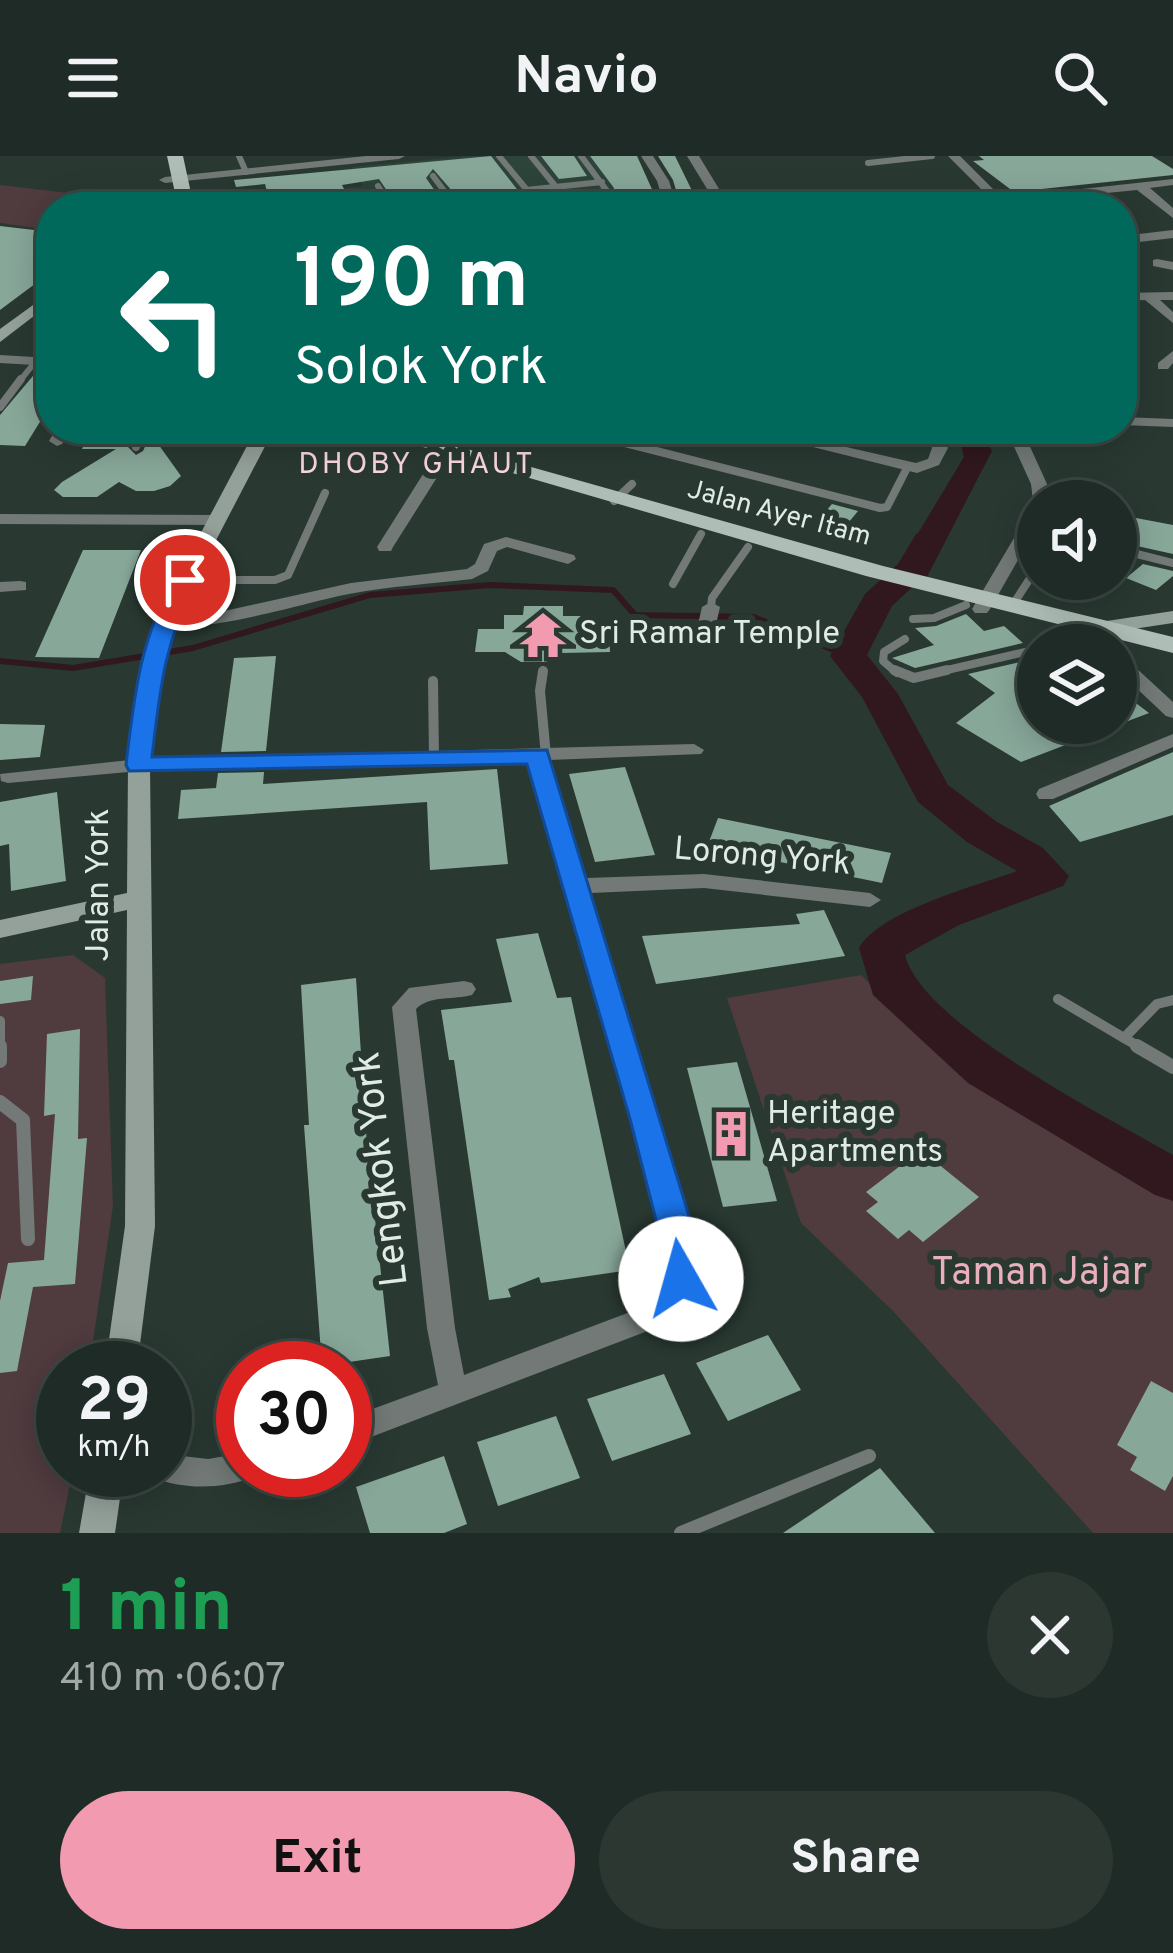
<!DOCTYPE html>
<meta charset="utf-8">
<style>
body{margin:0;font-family:Overpass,sans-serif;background:#2c3732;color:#f1f3f6;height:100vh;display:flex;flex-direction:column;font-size:45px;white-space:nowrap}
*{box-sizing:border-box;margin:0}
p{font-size:39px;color:#a1a7a7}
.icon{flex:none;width:66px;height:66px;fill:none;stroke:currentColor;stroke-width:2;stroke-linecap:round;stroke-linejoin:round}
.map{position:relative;height:1377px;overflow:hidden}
.panel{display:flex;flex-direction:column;background:#1f2b26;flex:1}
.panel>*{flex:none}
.top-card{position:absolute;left:36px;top:36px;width:1101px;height:252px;border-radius:48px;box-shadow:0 6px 30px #0003,0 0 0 3px #3c4743;background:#00695c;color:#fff;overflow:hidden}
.fabs{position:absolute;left:1017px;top:324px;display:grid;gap:24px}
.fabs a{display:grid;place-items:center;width:120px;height:120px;border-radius:50%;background:#1f2b26;box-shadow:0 6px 30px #0003,0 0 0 3px #3c4743;font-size:60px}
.speed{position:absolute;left:36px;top:1185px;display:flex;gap:24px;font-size:60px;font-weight:700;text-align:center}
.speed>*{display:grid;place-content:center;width:156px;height:156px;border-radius:50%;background:#1f2b26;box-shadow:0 6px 30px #0003,0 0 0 3px #3c4743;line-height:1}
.speed small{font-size:30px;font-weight:400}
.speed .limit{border:18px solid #d22;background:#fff;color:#111}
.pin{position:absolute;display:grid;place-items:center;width:102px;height:102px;color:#fff;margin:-51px;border:6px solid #fff;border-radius:50%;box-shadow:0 3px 12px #0007}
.me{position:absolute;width:132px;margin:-66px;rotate:353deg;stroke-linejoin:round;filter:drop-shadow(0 0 9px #0008)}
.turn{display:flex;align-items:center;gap:42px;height:252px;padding:0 60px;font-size:54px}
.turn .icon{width:156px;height:156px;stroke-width:2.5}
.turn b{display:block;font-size:84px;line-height:102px}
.round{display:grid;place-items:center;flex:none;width:126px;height:126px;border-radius:63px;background:#2c3732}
.head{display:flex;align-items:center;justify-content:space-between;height:204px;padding:0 60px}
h1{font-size:72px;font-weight:700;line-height:90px;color:#1e9e55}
.button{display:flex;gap:24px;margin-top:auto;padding:24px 60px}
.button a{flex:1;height:138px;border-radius:72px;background:#f29aaf;color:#111;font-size:48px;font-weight:700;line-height:138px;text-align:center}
.button a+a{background:#2c3732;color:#f1f3f6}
header{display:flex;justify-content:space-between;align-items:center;height:156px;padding:0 60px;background:#1f2b26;font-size:54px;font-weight:700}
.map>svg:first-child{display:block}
.built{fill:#2d443a}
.green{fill:#503b3f}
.water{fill:#30181e}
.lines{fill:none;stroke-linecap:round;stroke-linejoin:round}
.stream{stroke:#30181e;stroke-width:6}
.river{fill:#30181e;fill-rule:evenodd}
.building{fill:#87a799}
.path{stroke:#68766f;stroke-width:3;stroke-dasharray:6 6;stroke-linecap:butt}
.lane-far3{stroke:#727976;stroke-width:6}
.lane-far2{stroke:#727976;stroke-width:8}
.lane-far1{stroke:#727976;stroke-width:10}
.lane{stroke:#727976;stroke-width:14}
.street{fill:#727976;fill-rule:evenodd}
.secondary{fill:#94a09a;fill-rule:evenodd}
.primary{fill:#aebdb6;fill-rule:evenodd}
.route{fill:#1a73e8;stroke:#114b97;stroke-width:3}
.labels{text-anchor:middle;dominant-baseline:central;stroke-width:12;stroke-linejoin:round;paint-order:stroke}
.far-street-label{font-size:27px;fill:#e1ebe6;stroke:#293932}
.far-neighbourhood-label{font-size:30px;letter-spacing:3px;fill:#fbd8de;stroke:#293932}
.poi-label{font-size:33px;fill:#e1ebe6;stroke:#293932;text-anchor:start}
.street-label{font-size:33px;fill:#e1ebe6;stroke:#293932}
.near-street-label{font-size:39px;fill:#e1ebe6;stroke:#293932}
.near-park-label{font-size:39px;fill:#eaafbc;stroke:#293932}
</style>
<header><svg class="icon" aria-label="menu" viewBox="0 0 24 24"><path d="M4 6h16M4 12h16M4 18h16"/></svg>Navio<svg class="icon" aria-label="search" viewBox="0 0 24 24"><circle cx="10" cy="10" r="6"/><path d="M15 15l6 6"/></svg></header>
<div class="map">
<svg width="1173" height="1377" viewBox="0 0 1173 1377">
<rect width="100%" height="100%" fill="#293932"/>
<polygon class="built" points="468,0 609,0 633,51 353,51 344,32 363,30 352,11"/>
<g class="green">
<polygon points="0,29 119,43 109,51 51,51 51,74 0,67"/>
<polygon points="73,799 105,822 113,1050 89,1212 63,1212 63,1314 73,1314 60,1377 0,1377 0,808"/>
<polygon points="861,819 958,915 1173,1043 1173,1377 1093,1377 893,1155 801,1067 727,842"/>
</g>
<polygon class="water" points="957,273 979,273 992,295 927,421 897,412 964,301"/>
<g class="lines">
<polyline class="stream" points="0,505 73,512 193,492 370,439 490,429 613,434 635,459 754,461 848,500"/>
<path class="river" d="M928,375L945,385L923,421L892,450L867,499L898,538L948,629L997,666L1043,692L1069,720L1063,730L959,769L905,799C922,868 1109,962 1173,999V1045L1155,1039L968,927L873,839L859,792C880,755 976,730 1017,715L967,686L918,646L862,541L830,500L865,438L898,408L916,378Z"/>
</g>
<g class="building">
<polygon points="491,0 531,51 461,51 460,44 433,13 426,22 442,45 415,51 398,51 379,23 342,29 353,51 271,51 265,28 236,31 234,24"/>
<polygon points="541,0 574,0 587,20 559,23"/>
<polygon points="590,0 637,0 660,51 610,42 614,32"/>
<polygon points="658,0 675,0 700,51 681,51 673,24"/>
<polygon points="979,0 1152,0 1173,13 1173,19 1014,36 973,5 984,4"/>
<polygon points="0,70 51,76 51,116 0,154"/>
<polygon points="38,214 51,214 51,248 25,290 0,289 0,259"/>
<polygon points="92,273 135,273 128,291 136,299 143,295 151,278 181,320 170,330 154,335 136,335 119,326 97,341 63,341 54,334 62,326 116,293 82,293"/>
<polygon points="832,348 858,355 840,377 813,370"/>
<polygon points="1136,362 1173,369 1173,398 1128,388"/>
<polygon points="83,394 141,394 99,502 35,501"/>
<polygon points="1143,408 1173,415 1173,420 1156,434 1126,422"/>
<polygon points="524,450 563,450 563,460 584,460 583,472 609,472 610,496 561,497 546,506 521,506 505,496 475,496 478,473 504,473 504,459 523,459"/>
<polygon points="966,458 984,475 1004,470 1023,487 915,512 892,502 934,489 915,472 936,470"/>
<polygon points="276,500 266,595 221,596 234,502"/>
<polygon points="1025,505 1038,512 1038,567 1116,567 1116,532 1149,557 1021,606 956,567 995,537 968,518"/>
<polygon points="0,568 45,569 40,601 0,604"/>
<polygon points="1173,596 1173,659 1080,686 1049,650"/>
<polygon points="625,611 655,699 595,706 569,618"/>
<polygon points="497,613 508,708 430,714 427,646 178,663 181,634 216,632 218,617 264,616 263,628"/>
<polygon points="57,636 66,725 11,735 9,688 0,690 0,646"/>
<polygon points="718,662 891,697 882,727 707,691"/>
<polygon points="824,754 845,800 708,821 656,828 642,780 800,768 796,758"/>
<polygon points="538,777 557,842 571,841 630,1114 541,1127 539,1121 508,1133 511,1141 489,1144 454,904 449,904 441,854 512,846 496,783"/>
<polygon points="33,820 31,844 0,848 0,825"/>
<polygon points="356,822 367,989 390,1200 322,1210 304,969 309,969 301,829"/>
<polygon points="80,873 78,983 87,982 75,1128 33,1131 17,1215 0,1217 0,1145 8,1107 44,1104 55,958 44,960 47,878"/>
<polygon points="737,906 777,1045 723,1051 687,912"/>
<polygon points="921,994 979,1041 923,1086 909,1074 898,1083 866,1055 878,1046 866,1036"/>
<polygon points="768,1179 801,1234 728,1265 696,1207"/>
<polygon points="664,1218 691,1278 612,1305 587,1243"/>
<polygon points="1151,1225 1173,1237 1173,1320 1165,1335 1130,1314 1137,1301 1117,1289"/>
<polygon points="556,1260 580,1322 498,1350 477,1286"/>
<polygon points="444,1300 467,1368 444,1377 370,1377 356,1331"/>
<polygon points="880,1312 935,1377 783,1377"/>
</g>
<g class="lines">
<polyline class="path" points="956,279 999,278"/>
<g class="lane-far3">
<polyline points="239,0 246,16"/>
<polyline points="499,0 541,51"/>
<polyline points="531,0 556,31"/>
<polyline points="868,7 932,0"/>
<polyline points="433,20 454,48 447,51"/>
<polyline points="378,30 391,51"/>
<polyline points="526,34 602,26"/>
<polyline points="535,44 607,35 581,0"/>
<polyline points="595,51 620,48"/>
<polyline points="19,226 35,206"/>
</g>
<g class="lane-far2">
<polyline points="0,251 21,223"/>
<polyline points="570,273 880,352 887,351 907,312"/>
<polyline points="136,291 144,273"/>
<polyline points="614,345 632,328"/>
<polyline points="1129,396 1173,407"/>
<polyline points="185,424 275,424 288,419 325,337"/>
<polyline points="673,428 701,378"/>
<polyline points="1012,450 1038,410"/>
<polyline points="711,451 712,442 748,391"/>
<polyline points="913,463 934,462 966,449"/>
<polyline points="1052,489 1077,481"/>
<polyline points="897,517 883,505 884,496 905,483"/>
<polyline points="934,517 1038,493"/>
</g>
<g class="lane-far1">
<polyline points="894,514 914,522 947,514"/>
<polyline points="543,515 540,535 546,600"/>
<polyline points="433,525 434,603"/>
<polyline points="1058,843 1124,882 1157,848 1173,844"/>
<polyline points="0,865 0,893"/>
<polyline points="1124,882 1143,893"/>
</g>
<g class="lane">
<polyline points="0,890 0,905"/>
<polyline points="1137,890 1173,911"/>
<polyline points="0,946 23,964 28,1083"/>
<polyline points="681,1377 869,1300"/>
</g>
<g class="street">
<polygon points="366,0 405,0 399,3 165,27 159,24 165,21"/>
<polygon points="641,0 653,0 669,25 677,51 665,51 657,25"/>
<polygon points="687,0 699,0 730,51 718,51"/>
<polygon points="948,0 960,0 999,39 1009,41 1173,23 1173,29 1150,32 1173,52 1173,62 1137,34 1005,47 991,43"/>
<polygon points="1173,74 1173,82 1122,88 1122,80"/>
<polygon points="1157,103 1173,106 1173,114 1153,110 1153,104"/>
<polygon points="1173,136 1173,144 1160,144 1173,156 1173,167 1145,144 1122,145 1122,137"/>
<polygon points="1173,195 1173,207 1168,213 1158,213 1158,207"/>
<polygon points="0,199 51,202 51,210 0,207"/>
<polygon points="1122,261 1173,263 1173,271 1122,269"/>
<polygon points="56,273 72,273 62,288 57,290 49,285"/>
<polygon points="741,273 768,273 916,307 928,303 932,292 923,273 939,273 948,292 939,309 917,317"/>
<polygon points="1006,273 1022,273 1047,328 1049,345 1038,345 1038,349 1033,345 1031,328"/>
<polygon points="440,299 448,304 393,391 391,395 379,395 377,391 432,304"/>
<polygon points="1038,350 1038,369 990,453 987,457 975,457 972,453 1030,355"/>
<polygon points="0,358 217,359 225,364 217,369 0,368"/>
<path d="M506,381L574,399L576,403L568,408L507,391L497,395L488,415L472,423C431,428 390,430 349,438C310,445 184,485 155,465L164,460L206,459L351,427L467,413L475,408L484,388Z"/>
<polygon points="20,425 26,426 26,434 0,436 0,426"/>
<polygon points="711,446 720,451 714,477 705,482 699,481 696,477 702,451"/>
<polygon points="1103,482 1109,483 1113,489 1095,489 1097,483"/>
<polygon points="1116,498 1122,499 1173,546 1173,562 1166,560 1116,513"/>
<polygon points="1173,578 1173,591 1053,643 1039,643 1036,638 1039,633"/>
<path d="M694,588L704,594L701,598L549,604L587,722L704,718L870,737L881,744L870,751L704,732L591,737L692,1083C695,1126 693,1142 658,1171L345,1291V1263L438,1229L427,1172L392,851L409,832L464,825L472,827L476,833L472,839C454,844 430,839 416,853L455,1172L464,1219L638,1153C669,1129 667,1120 666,1083L598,831L530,605L139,615L8,627L1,625L0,618L139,603Z"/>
<path d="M243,1297V1314H257L254,1321C223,1333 185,1334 154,1322L151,1314H165V1298L208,1303Z"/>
</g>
<g class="secondary">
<polygon points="169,45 174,51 159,51"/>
<polygon points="51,136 51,147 0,186 0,173"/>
<polygon points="256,273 274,273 174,465 161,504 150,609 155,1070 137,1212 105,1212 125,1070 127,754 0,782 0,764 127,737 128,609 141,504 154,465"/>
<polygon points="1173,455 1173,467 1100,478 1090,472 1100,466"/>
<polygon points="90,1314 124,1314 115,1377 79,1377"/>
</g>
<g class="primary">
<polygon points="167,0 183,0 194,51 178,51"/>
<polygon points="361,273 396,273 883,410 1173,481 1173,497 866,420"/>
</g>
</g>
<path class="route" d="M185,418L197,424C164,486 160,533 152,601L547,594L696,1083L698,1123L693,1133L681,1138L668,1133L663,1123L661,1083L630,963L527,608L129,615L126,609C134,541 140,479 177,420Z"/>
<defs>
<symbol id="temple-bare" viewBox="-9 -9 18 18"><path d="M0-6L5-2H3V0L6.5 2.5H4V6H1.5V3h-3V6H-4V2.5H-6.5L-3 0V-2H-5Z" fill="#f29aaf" stroke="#293932" stroke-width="2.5" paint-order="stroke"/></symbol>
<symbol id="building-bare" viewBox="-9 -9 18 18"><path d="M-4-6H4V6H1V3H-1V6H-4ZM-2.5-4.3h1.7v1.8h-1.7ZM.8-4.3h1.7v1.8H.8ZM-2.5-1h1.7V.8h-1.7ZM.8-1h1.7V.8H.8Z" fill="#f29aaf" stroke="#293932" stroke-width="2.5" paint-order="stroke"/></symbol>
</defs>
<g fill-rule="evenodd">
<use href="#temple-bare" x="510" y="446" width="66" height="66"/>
<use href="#building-bare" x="698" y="945" width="66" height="66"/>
</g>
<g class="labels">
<g class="far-street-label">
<text transform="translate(779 358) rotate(15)">Jalan Ayer Itam</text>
</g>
<g class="far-neighbourhood-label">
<text x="417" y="309">DHOBY GHAUT</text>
</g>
<g class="poi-label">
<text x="579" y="479">Sri Ramar Temple</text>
<text x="767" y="959">Heritage<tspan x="767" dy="38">Apartments</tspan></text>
</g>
<g class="street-label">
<text transform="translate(762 702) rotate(5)">Lorong York</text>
<text transform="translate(100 729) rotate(-90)">Jalan York</text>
</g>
<g class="near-street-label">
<text transform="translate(383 1013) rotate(-97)">Lengkok York</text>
</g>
<g class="near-park-label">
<text x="1039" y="1118">Taman Jajar</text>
</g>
</g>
</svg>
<div class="fabs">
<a><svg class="icon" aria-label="sound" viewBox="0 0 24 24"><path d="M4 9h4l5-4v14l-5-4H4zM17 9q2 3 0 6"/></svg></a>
<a><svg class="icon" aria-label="layers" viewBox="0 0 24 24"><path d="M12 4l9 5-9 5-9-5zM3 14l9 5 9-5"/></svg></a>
</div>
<div class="speed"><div>29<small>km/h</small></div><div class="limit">30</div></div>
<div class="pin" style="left:185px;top:424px;background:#d93025"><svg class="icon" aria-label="arrive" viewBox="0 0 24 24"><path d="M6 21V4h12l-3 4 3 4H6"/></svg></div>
<svg class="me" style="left:681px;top:1123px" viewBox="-20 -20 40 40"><circle r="19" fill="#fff"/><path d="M0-13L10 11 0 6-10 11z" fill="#1a73e8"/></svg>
<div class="top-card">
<div class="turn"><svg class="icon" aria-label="left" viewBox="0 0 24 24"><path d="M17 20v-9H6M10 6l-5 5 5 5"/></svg><div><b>190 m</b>Solok York</div></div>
</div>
</div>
<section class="panel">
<div class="head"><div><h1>1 min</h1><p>410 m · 06:07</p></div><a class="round"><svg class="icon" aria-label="close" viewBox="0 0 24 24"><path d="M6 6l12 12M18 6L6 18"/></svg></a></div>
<div class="button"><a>Exit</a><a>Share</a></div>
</section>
